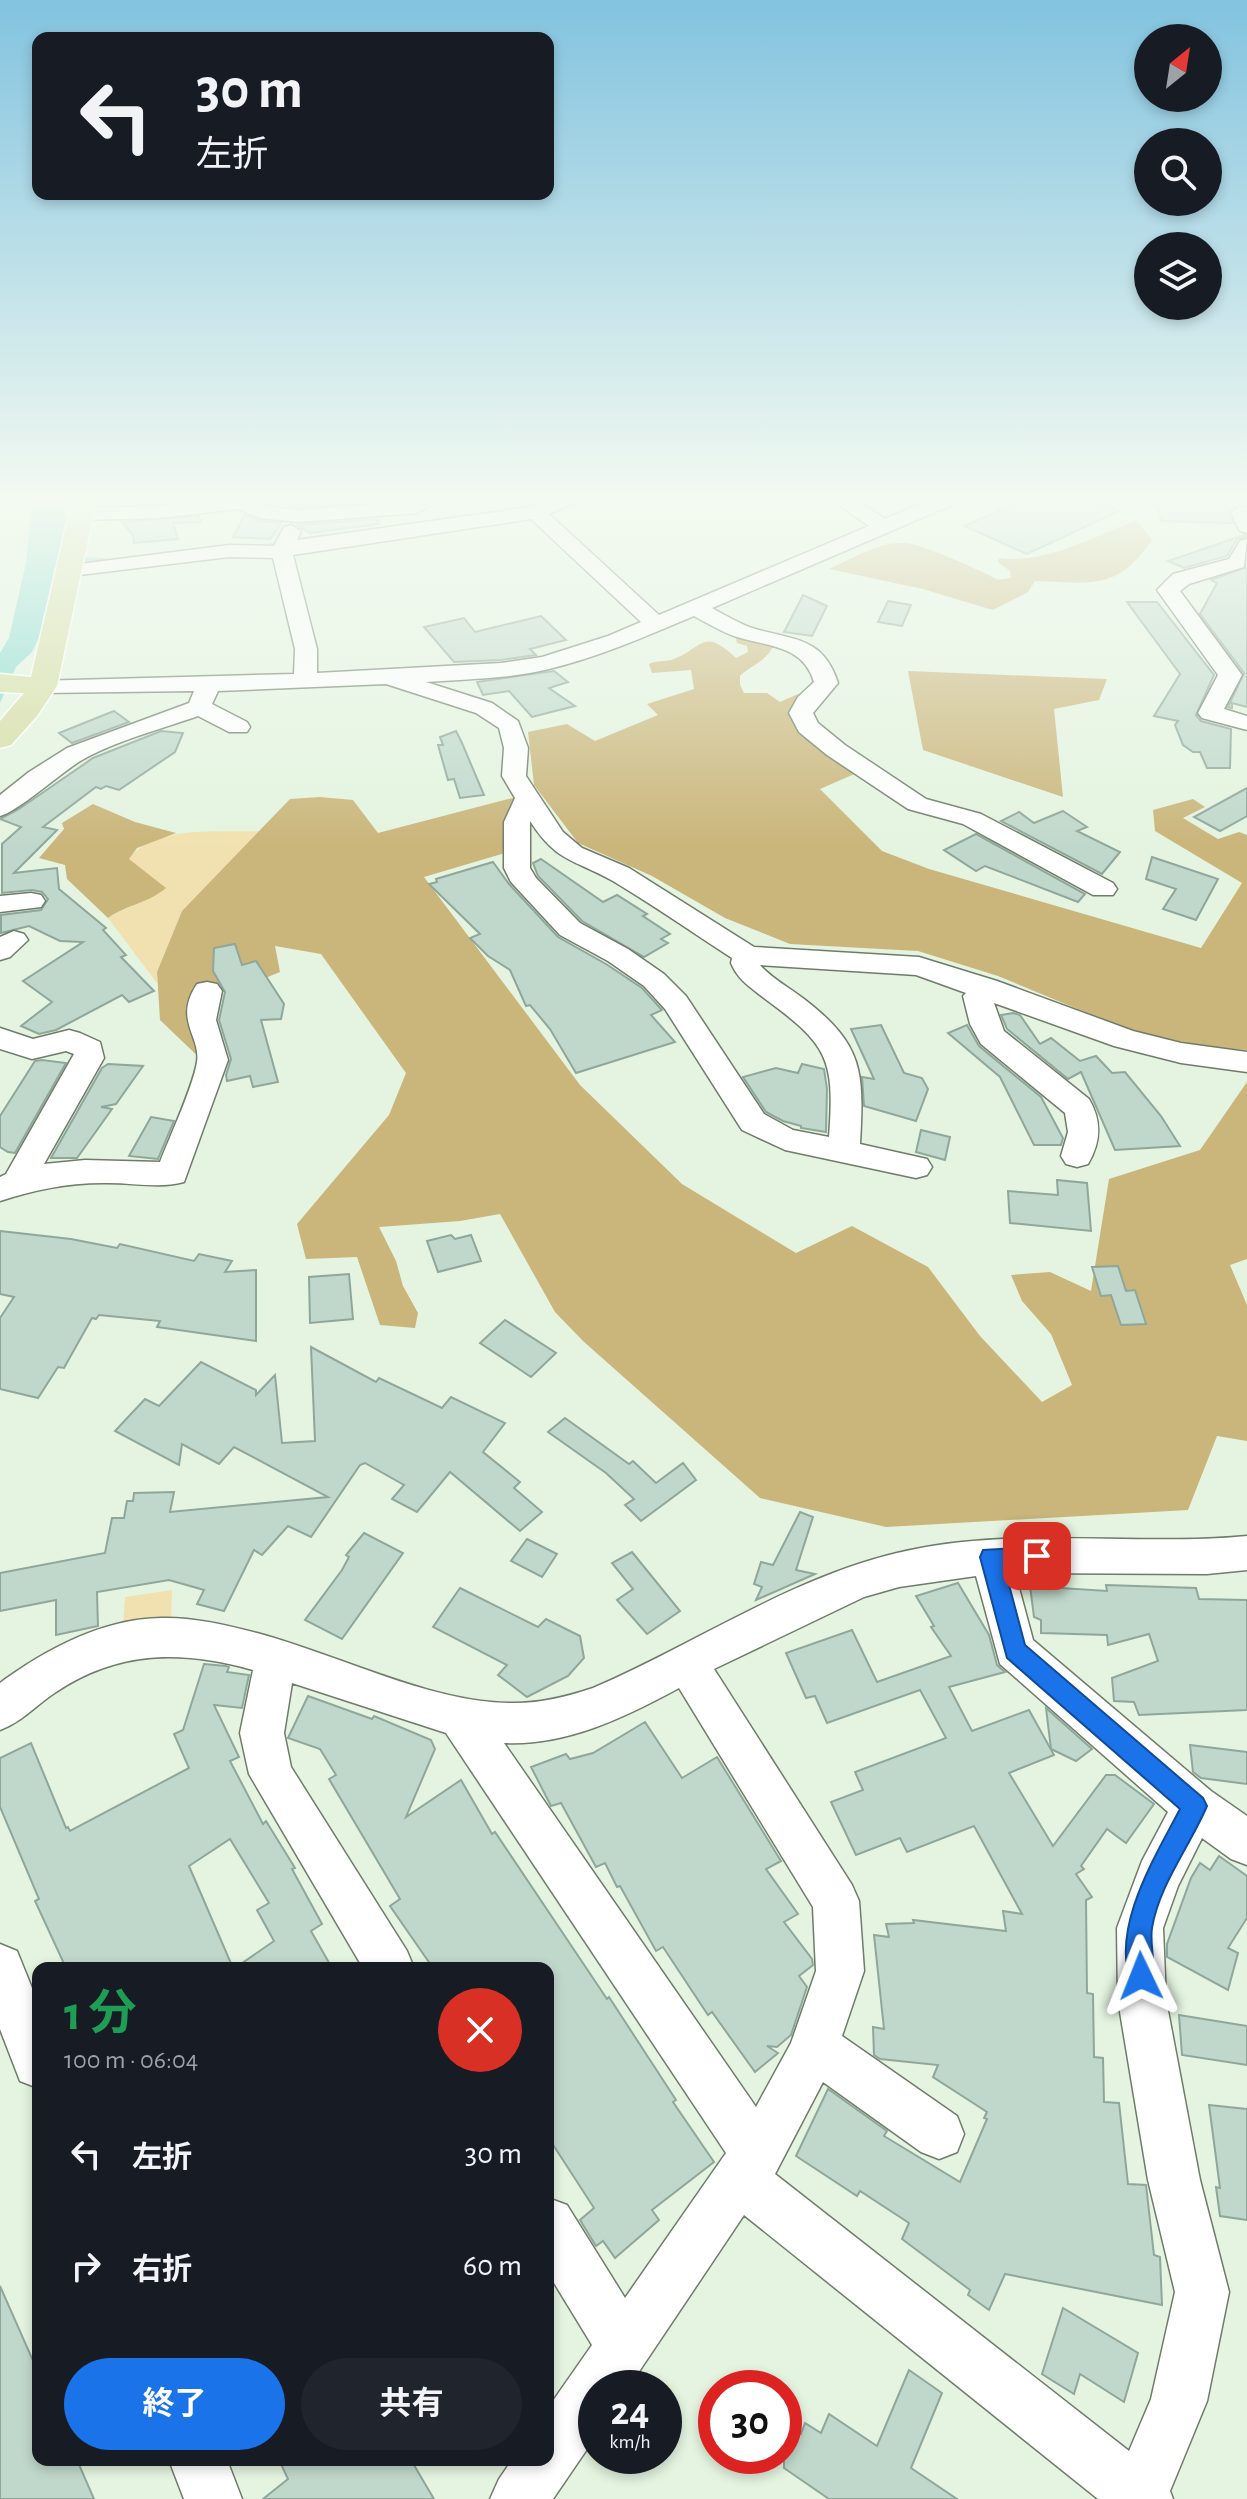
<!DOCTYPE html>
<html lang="ja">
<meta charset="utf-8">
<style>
body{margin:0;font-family:"Alegreya Sans","Noto Sans JP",sans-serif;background:#20242c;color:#f1f3f6;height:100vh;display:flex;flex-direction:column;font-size:30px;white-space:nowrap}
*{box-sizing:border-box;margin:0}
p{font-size:26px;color:#9ea1a6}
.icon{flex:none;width:44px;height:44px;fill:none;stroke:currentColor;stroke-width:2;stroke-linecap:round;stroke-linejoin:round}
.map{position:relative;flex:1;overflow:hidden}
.panel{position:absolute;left:32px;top:1962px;width:522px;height:504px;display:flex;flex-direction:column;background:#171b24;border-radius:16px;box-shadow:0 4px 12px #0003}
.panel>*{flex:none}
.top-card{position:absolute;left:32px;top:32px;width:522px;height:168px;border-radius:16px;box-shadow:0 4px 12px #0003;background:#171b24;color:#f1f3f6;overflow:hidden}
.needle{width:52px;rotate:30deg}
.fabs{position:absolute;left:1134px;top:24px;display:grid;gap:16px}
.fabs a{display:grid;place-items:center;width:88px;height:88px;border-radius:50%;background:#171b24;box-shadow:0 4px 12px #0003;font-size:40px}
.speed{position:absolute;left:578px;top:2370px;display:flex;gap:16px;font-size:40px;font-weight:700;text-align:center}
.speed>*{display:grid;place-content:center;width:104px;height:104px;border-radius:50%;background:#171b24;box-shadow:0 4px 12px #0003;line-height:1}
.speed small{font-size:20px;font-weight:400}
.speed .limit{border:12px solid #d22;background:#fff;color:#111}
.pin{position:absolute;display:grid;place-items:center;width:68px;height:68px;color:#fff;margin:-34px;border-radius:16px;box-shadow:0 4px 12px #0006}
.me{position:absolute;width:88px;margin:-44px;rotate:358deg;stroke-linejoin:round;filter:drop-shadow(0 0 6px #0008)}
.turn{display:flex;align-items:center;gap:28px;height:168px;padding:0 32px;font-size:36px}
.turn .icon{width:104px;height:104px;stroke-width:2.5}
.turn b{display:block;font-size:56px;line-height:68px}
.round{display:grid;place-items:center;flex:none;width:84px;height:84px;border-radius:42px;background:#20242c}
.overview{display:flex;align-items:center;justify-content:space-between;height:136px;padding:0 32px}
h1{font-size:48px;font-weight:700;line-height:60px;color:#1e9e55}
.primary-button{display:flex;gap:16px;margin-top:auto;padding:16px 32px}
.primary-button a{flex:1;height:92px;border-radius:48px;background:#1a73e8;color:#fff;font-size:32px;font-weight:700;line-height:92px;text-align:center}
.primary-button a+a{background:#20242c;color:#f1f3f6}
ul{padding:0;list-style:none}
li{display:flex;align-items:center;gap:24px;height:112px;padding:0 32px}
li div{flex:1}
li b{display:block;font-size:30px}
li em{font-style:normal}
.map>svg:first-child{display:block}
.green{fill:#f2e1b0}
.forest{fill:#cab57a}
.water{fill:#89dad1}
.building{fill:#c0d8cb;stroke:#8fa79b;stroke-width:2}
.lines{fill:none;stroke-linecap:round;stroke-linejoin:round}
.minor-casing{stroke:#6e7c69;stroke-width:3}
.major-casing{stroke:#fff;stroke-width:3}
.minor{fill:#fff;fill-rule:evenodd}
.major{fill:#d5dca2;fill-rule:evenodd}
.route{fill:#1a73e8;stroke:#114b97;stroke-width:2}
</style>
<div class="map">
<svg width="1247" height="2499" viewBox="0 0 1247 2499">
<rect width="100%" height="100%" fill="#e4f4e0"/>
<g class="green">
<path d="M262,831L182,911L157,972V983L108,918C127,905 148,903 165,888L128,859C156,823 221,833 262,831Z"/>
<polygon points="172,1590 171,1619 123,1626 125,1597"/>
</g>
<g class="forest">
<path d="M1136,520L1152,540C1117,591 1091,583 1035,581L1028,592L993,610L923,589L829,569C852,559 880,541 906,543C922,544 982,571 998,580L1011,578L1010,571L998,562L999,558C1046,564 1094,537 1136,520Z"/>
<path d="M741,634L784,646L772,648C766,661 750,666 740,676V685L744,693H767L780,702L798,694L805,696L793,714L859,772L820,789L882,851L929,869L1201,948L1242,883L1155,831L1153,810L1193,799L1205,807L1183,818L1218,839L1239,832L1247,835V1050L1211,1048L1128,1030L998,976L918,951L790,944L725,918L652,876L578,843L534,785L528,732L567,724L595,741L658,715L647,704L694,689L691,670L652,673L649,664C657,660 666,662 674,659C704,647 703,627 736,658L748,652L747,646L737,643L736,639Z"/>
<polygon points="908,671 1107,679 1099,700 1054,709 1063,797 923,750"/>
<polygon points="520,796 505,853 424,877 580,1085 682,1184 796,1253 852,1226 928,1267 980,1336 1042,1402 1072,1385 1051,1334 1022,1301 1011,1275 1050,1272 1091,1291 1109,1179 1200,1150 1247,1082 1247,1259 1230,1265 1247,1305 1247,1441 1217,1436 1188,1510 886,1527 760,1498 583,1341 555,1312 500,1214 460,1221 379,1227 396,1261 403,1286 418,1313 415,1328 380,1325 357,1257 306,1259 297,1224 389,1115 406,1073 321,954 275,946 280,972 228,993 202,987 206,1064 160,1020 157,972 182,911 290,799 320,797 353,800 378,833"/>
<path d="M93,804L135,822L176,833L137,848L129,859L166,888C147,904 128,904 108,918L67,879L65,865L39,858L64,829L62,823Z"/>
</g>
<polygon class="water" points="33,497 62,497 67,520 61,556 118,559 211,547 258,545 523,506 524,509 255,547 111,563 60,559 44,628 32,652 16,667 0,703 0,653 9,638 26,563"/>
<g class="building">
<polygon points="101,497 194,497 194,499 107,504"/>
<polygon points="1031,497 1085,497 1119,511 1027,554 964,526"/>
<polygon points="1154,498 1240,499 1242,504 1228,512 1233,523 1161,521"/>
<polygon points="252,499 363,499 364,502 298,507"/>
<polygon points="245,515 260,521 281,523 270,539 233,537"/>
<polygon points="199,516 201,522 173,523 178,539 134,543 133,535 122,522"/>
<polygon points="376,519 379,524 310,533 298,525"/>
<polygon points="1244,535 1247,536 1237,539 1227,556 1184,568 1168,561"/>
<polygon points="1247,567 1247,707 1232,703 1232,708 1228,707 1244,673 1200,614 1217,583 1211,580"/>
<polygon points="803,595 827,606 812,636 784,632"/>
<polygon points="888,601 911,605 902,626 878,622"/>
<polygon points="1127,602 1157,602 1214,675 1196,715 1201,721 1231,729 1230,768 1207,768 1200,752 1193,752 1183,745 1175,725 1178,721 1154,716 1180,674"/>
<polygon points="541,616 566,640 530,649 536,655 501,660 454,662 424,627 464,618 475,632"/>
<polygon points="554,671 568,682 549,688 575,706 532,717 509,691 483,695 477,682"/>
<polygon points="114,711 129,722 72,743 59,733"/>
<polygon points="161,731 183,733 175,752 119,790 106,786 101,789 96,787 43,827 57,830 14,873 57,868 59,889 106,928 103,930 126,955 121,957 154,991 129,1002 122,995 56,1030 39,1034 21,1026 52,1002 23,981 83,942 60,941 29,926 1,933 1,915 41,910 48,899 42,892 32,890 2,893 2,844 21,827 0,819 19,809 93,758"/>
<polygon points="456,731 462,743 484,795 460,798 454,779 448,780 438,745 443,745 440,737"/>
<polygon points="1247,788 1247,816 1220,831 1194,817"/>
<polygon points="1063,811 1087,827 1077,831 1120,852 1102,874 1001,821 1019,812 1034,823"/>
<polygon points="976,834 1085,894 1078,902 985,866 976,871 944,850"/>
<polygon points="1152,857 1218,879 1196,920 1163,909 1176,889 1146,879"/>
<polygon points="541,859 603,902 617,895 647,914 643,916 670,934 661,939 668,943 644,957 582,921 538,876 533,863"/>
<polygon points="493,862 509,884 558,937 606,964 642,988 662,1010 651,1015 675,1042 576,1073 550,1029 530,1005 526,1006 510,970 488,956 470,938 480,934 429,884 437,882 436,879"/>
<polygon points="235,944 242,965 256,961 284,1004 281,1019 261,1020 278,1082 253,1087 250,1076 227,1081 226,1075 231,1059 219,1020 225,992 213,971 214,948"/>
<polygon points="1013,1013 1020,1015 1040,1044 1051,1038 1080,1061 1096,1056 1112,1073 1125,1072 1161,1116 1180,1146 1115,1150 1081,1072 1068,1079 1007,1029 1001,1015"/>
<polygon points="881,1025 904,1073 922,1078 928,1089 916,1121 864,1106 862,1077 874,1079 851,1029"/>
<polygon points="967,1025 979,1046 1041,1097 1063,1138 1061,1145 1034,1145 1000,1077 948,1033"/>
<polygon points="42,1060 66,1063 15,1153 8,1152 0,1147 0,1116 35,1061"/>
<polygon points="108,1064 143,1066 116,1104 101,1107 112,1109 77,1158 51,1158 102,1068"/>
<polygon points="802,1064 824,1069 827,1089 826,1132 801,1128 801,1126 783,1121 766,1112 743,1077 776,1068 798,1073"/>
<polygon points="151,1117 174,1121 158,1159 129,1156"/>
<polygon points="921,1130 950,1137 945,1160 916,1152"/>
<polygon points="1057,1180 1087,1183 1091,1231 1010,1223 1008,1191 1058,1195"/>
<polygon points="0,1231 71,1239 117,1248 120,1244 194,1261 199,1254 232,1261 225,1272 256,1270 256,1341 157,1327 160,1321 99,1315 96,1319 92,1318 64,1368 58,1367 38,1398 0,1389 0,1318 14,1297 0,1294"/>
<polygon points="451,1235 455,1239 471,1235 481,1261 438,1272 427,1241"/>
<polygon points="1118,1266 1126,1291 1135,1290 1146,1324 1121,1325 1111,1295 1101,1296 1092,1267"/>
<polygon points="349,1274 353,1319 310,1323 309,1277"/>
<polygon points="505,1320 556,1353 531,1377 480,1343"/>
<polygon points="311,1347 376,1382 379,1378 442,1408 451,1397 505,1423 483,1452 520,1482 514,1488 542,1512 520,1531 450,1472 417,1512 392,1499 404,1485 365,1463 360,1465 311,1537 288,1526 262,1555 254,1550 224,1611 197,1604 204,1590 169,1580 97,1592 98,1626 56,1635 56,1600 0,1611 0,1573 105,1553 112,1518 124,1518 127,1501 133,1501 134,1493 174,1492 170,1512 328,1497 234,1447 219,1464 182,1444 179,1465 115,1431 145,1399 159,1406 201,1362 256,1390 256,1395 275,1375 282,1443 315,1441"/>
<polygon points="565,1418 629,1464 633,1461 656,1483 683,1463 696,1480 641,1521 625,1505 634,1499 606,1473 548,1432"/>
<polygon points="800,1512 813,1517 796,1570 815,1574 756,1600 762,1587 754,1584 761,1562 773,1565"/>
<polygon points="364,1533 403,1553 342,1639 305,1620 342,1570 349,1557 346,1555"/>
<polygon points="527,1539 557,1554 542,1577 511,1561"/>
<polygon points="632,1552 680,1611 647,1634 617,1600 633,1589 612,1563"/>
<polygon points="958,1583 989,1635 997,1665 1005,1672 949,1687 972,1731 1029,1710 1054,1755 1009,1773 1053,1846 1106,1775 1115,1775 1154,1804 1126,1843 1107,1829 1081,1866 1084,1869 1076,1874 1092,1897 1086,1900 1087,1993 1093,1994 1094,2057 1103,2058 1104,2102 1119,2103 1128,2184 1146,2185 1154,2255 1160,2257 1162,2305 1005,2274 989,2310 968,2295 970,2290 902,2239 909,2223 860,2191 857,2196 796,2156 828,2089 887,2131 884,2136 960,2182 987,2119 984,2118 987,2112 933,2077 938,2065 880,2059 874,2055 873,2027 884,2029 874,1935 889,1937 886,1924 914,1923 913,1920 1006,1931 1003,1911 1022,1914 974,1826 907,1852 900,1838 856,1855 831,1802 863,1790 855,1772 946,1738 920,1690 827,1723 815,1696 806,1698 786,1653 852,1630 877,1682 951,1656 931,1627 934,1626 916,1596"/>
<polygon points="1106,1585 1196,1588 1199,1599 1247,1600 1247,1710 1139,1715 1134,1702 1114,1701 1112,1678 1158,1661 1149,1634 1108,1645 1107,1635 1041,1633 1041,1620 1034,1617 1030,1586 1107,1591"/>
<polygon points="460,1588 538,1627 546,1619 580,1636 584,1658 568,1676 527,1697 498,1675 507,1665 433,1627"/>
<polygon points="204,1664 226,1666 229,1667 227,1672 249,1675 242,1708 214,1705 239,1757 230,1761 263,1824 266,1821 295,1868 292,1869 322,1924 311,1931 332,1968 235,1968 274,1941 257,1910 269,1903 230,1839 189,1866 233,1968 66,1968 35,1901 39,1899 0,1807 0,1758 31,1743 66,1828 68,1827 70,1831 189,1768 174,1734 183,1730"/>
<polygon points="308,1696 372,1719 374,1716 431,1740 435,1749 406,1817 461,1780 492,1834 495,1832 607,1999 609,1997 676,2100 673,2102 714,2162 652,2210 659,2220 615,2258 603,2241 596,2246 580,2220 594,2208 548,2137 548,1968 433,1968 390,1906 400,1899 329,1779 336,1775 320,1749 288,1738"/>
<polygon points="1046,1708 1092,1749 1076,1761 1051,1749"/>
<polygon points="645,1722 682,1778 717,1757 781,1861 766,1869 798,1914 784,1922 812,1959 813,1965 799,1976 807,1987 791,2035 777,2047 767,2046 778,2053 755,2072 712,2012 708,2015 663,1947 656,1951 620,1886 617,1887 605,1863 596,1867 561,1803 551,1806 531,1767 566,1754 570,1759 593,1753"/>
<polygon points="1190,1745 1247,1752 1247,1784 1201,1778 1193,1772"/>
<polygon points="1219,1856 1247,1876 1247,1918 1228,1948 1238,1953 1228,1990 1167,1957 1167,1944 1191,1878 1200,1863 1210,1870"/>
<polygon points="1179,2015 1247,2026 1247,2065 1182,2055"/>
<polygon points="1209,2105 1247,2109 1247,2220 1220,2216 1216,2187 1220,2188"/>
<polygon points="0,2286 38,2372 38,2460 77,2460 94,2499 0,2499"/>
<polygon points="1063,2308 1138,2353 1124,2402 1080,2374 1074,2394 1042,2374"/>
<polygon points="909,2370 942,2393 911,2468 957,2499 829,2499 784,2468 784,2422 801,2434 805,2423 821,2433 829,2414 877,2446"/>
<polygon points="279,2460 411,2460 434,2499 263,2499 288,2479"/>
</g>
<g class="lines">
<defs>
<g id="minor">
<polygon points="238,497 264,506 298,510 418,501 428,507 418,513 298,522 260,518 237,509 158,518 82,520 72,514 82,508 158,506"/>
<path d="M555,497H599L596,501L570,505L549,514L659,615L869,526L828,497H852L885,519L936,497H964L961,501L712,608C725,615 738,623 752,628C792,640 823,636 838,683L813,713L818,723L845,745L926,799L981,814L1113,883L1117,889L1113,895H1093L963,824L908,809L827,755L799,732L789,713L798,697L814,682C803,644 766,647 734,636C720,631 707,623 694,616C646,636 599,657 549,669C508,679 467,679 426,682L492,703L518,721L528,748L526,776L563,832L582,848L629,868L754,947L919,957L997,981L1133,1031L1181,1043L1247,1052V1072L1181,1063L1114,1046L994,1003L1004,1031L1089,1099C1102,1121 1101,1142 1088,1164L1077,1167L1066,1164L1061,1156L1068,1132L1065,1113L981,1044L970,1024L963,996L966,993L916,975L760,965C771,978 790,988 804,999C864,1045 864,1072 860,1144L927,1159L932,1167L927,1175L916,1178L785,1150L742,1130L665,1009L644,986L608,961L560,935L511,882L504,868V822L515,798L502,776L504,748L499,728L476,713L386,684L218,691L212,704L247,722L250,727L247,732H229L198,716C161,729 115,741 82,760C60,773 19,811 0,816V795L29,772L67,748L189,703L194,691L43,693L35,691L31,686L35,681L294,674L295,649L273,558L229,557L71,576L60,570L64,566L229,545L274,546L284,527L291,525L301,531L297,540L532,507ZM531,519L641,622L608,636L542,657L501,663L317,673V649L293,555ZM530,821C557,863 574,859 613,881C653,905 692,932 732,958L731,963C738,980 750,987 764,998C828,1045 835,1058 829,1137L793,1130L764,1114L686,996L664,974L628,949L580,923L536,878L530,868Z"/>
<polygon points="1241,507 1247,507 1247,533 1240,531 1231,513"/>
<polygon points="1247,539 1244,567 1189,584 1180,591 1242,675 1224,709 1247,716 1247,730 1202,718 1198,713 1218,675 1157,590 1173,574 1229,559 1240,541"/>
<polygon points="31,893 41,895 45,901 41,907 0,912 0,896"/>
<polygon points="14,931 24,934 28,940 10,957 0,960 0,937"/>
<path d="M207,982L217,984L222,991L216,1020L228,1060L184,1182C159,1189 129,1182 103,1183C66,1183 35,1190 0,1201V1177L6,1174L74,1054L66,1051L32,1059L0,1049V1028L33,1039L69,1030L80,1033L100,1042L104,1058L44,1164L85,1160L160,1162C170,1136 193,1087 197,1062C201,1036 173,1020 197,984Z"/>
<path d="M1247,1536V1570L1207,1574L1015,1573L1033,1640L1211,1791L1247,1816V1865L1231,1859L1202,1838L1178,1886L1163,1928L1166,2000L1200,2180L1229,2292L1207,2401L1170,2491L1173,2499H1098L744,2215L628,2388H596V2436L553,2499H490L499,2479L512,2460H548V2408L592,2345L548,2273V2198L567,2205L625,2298L726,2153L446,1733L292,1683L284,1733L291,1767L407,1951L414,1968H363L249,1774L240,1733L253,1670C182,1650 119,1650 56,1692C37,1704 22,1722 0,1730V1683L4,1680C50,1647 104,1619 161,1618C193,1617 226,1625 257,1633C336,1654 429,1702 509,1703C538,1704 566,1697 593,1688C694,1645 788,1579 897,1553C1012,1525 1131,1547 1247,1536ZM976,1576L1000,1664L1168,1812L1142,1861L1117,1928L1118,2000L1148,2180L1175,2292L1151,2399L1129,2451L775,2174L823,2082L921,2152L939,2159L957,2152L964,2134L957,2116L842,2036L864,1971L859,1901L852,1885L714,1669L864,1597L899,1587ZM679,1688L813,1907L816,1971L791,2043L756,2107L504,1743C566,1746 626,1717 679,1688Z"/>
<polygon points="0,1944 17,1951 38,2003 38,2088 20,2081 0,2029"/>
<polygon points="169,2460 227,2460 242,2499 184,2499"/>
</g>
<polygon id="major" points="73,497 97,497 57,686 37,716 11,745 0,748 0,721 24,693 0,692 0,674 31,677"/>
</defs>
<use href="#minor" class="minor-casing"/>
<use href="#major" class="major-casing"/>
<use href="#minor" class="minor"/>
<use href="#major" class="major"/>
</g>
<linearGradient id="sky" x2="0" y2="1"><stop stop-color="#82c3df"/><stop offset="0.59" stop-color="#f3faf1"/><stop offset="1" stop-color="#f3faf1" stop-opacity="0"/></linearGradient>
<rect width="1247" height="847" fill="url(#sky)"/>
<path class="route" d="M1037,1547L1044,1549L1047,1556L1044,1563L1004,1566L1025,1645L1203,1798L1207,1806C1190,1846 1159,1885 1152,1928C1149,1947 1158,1966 1150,1985L1141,1989L1132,1985C1109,1930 1155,1857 1180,1809L1007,1658L980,1557L983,1550Z"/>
</svg>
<div class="fabs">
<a><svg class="needle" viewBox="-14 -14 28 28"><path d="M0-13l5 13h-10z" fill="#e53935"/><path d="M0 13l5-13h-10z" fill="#9ea1a6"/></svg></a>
<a><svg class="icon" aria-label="search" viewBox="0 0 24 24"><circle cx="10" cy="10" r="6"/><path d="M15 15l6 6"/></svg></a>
<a><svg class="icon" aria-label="layers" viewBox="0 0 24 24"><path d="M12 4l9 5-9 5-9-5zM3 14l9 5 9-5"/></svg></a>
</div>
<div class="speed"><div>24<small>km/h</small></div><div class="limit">30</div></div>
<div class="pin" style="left:1037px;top:1556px;background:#d93025"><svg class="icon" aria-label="arrive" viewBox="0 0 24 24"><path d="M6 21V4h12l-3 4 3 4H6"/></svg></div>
<svg class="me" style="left:1141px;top:1976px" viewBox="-20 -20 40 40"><path d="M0-17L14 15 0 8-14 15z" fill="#1a73e8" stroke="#fff" stroke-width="4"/></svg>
<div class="top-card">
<div class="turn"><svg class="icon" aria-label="left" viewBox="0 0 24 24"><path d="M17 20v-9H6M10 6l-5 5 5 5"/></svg><div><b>30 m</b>左折</div></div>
</div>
<section class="panel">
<div class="overview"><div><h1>1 分</h1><p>100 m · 06:04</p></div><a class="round" style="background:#d93025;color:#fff"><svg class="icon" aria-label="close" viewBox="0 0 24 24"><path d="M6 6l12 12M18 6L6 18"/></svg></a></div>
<ul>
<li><svg class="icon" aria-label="left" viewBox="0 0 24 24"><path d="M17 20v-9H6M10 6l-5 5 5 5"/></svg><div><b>左折</b></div><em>30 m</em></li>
<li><svg class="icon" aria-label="right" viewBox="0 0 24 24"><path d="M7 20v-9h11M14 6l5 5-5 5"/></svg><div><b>右折</b></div><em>60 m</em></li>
</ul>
<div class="primary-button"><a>終了</a><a>共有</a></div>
</section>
</div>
